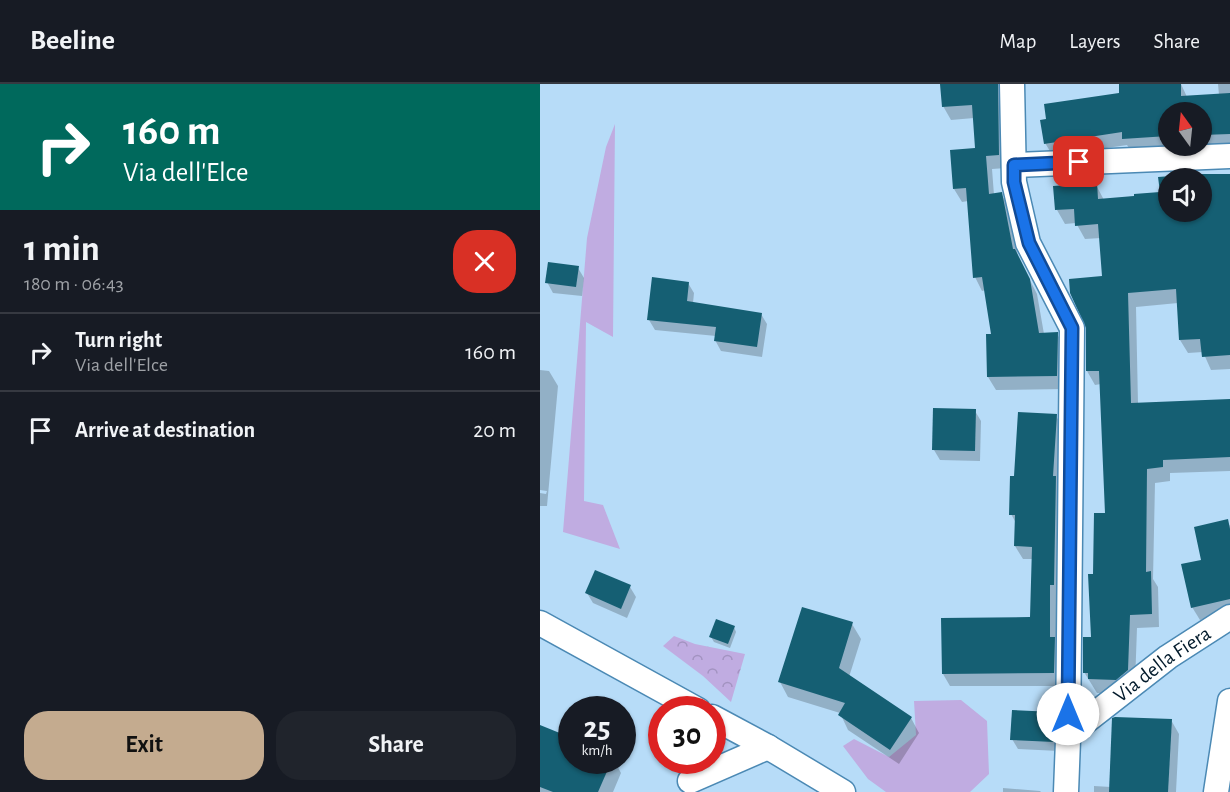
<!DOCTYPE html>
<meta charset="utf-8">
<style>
body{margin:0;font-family:"Alegreya Sans",sans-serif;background:#20242c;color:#f1f3f6;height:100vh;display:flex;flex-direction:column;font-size:22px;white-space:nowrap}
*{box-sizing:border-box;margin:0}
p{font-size:20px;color:#9ea1a6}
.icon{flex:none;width:33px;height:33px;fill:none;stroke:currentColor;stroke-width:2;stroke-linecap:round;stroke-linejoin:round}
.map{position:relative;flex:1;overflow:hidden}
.sheet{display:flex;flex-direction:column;background:#171b24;width:540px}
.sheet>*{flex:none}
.hud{background:#00695c;color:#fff;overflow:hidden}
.needle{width:39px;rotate:345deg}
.controls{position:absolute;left:618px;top:18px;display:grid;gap:12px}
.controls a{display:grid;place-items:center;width:54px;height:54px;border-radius:50%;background:#171b24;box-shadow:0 2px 4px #0004;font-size:30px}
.speed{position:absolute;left:18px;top:612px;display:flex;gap:12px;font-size:30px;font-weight:700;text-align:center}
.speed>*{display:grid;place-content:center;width:78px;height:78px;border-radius:50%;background:#171b24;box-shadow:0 2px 4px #0004;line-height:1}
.speed small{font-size:15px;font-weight:400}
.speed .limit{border:9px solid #d22;background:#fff;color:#111}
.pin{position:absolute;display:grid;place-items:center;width:51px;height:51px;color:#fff;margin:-26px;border-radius:12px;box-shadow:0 3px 9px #0006}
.me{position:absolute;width:66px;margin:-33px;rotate:0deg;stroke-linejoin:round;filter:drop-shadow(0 0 4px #0008)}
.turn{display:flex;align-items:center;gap:21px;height:126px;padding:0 24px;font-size:27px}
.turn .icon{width:78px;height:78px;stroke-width:2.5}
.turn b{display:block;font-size:42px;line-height:51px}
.round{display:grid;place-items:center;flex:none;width:63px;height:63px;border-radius:24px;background:#20242c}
.overview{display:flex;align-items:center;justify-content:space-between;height:102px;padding:0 24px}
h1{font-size:36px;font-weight:700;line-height:45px}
.cta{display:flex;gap:12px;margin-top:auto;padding:12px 24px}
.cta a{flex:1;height:69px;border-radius:24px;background:#c4ab8f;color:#111;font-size:24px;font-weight:700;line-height:69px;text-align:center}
.cta a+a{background:#20242c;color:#f1f3f6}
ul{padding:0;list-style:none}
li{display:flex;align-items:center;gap:18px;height:78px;padding:0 24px;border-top:2px solid #363941}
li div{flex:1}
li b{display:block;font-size:22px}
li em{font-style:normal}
header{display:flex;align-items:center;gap:36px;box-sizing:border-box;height:84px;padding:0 30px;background:#171b24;border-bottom:2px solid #363941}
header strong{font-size:28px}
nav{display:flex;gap:33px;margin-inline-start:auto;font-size:21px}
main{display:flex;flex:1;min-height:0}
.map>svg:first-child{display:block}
.grass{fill:#c0ace1}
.forest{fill:url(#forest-crowns)}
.shadow{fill:#0003;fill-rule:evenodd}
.building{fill:#155f73;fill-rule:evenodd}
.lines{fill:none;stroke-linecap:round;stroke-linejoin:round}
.street-casing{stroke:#4b89b4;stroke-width:27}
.street{stroke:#fff;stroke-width:24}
.route-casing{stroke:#114b97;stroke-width:15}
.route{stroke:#1a73e8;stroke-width:10}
.labels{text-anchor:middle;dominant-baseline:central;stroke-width:6;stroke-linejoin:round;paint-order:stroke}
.street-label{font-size:21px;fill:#01192a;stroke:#b7dcf8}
</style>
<header>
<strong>Beeline</strong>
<nav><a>Map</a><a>Layers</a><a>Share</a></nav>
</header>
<main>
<section class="sheet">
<div class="hud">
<div class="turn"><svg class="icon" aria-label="right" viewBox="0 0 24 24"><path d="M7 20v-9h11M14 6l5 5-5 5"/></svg><div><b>160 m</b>Via dell'Elce</div></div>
</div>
<div class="overview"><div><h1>1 min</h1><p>180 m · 06:43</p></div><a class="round" style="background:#d93025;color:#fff"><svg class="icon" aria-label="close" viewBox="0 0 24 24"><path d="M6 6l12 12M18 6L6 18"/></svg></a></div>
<ul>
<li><svg class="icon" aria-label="right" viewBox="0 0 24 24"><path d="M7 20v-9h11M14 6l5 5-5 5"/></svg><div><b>Turn right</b><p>Via dell'Elce</p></div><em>160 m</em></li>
<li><svg class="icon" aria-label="arrive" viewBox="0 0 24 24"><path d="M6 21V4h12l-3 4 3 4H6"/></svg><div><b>Arrive at destination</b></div><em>20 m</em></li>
</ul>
<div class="cta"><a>Exit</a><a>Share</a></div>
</section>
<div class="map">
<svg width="690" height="708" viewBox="0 0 690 708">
<defs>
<pattern id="forest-crowns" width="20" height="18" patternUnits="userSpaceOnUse" patternTransform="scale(1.5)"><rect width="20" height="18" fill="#c0ace1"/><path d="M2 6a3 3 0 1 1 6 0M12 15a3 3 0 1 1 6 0" fill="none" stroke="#a393c1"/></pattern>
</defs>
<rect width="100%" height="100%" fill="#b7dcf8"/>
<g class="grass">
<polygon points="75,40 73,253 46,238 44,417 63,421 80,465 23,448 47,154 66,63"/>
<polygon points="421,616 447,637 449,690 430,708 346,708 328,695 303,662 314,655 349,673 376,651 374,617"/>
</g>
<polygon class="forest" points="134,552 155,560 205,570 191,618 163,592 123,562"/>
<g class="shadow">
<polygon points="402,0 468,0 466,84 452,85 454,111 461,110 469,123 478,173 497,210 504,250 517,250 525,263 524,305 456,306 448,293 453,251 446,206 442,207 435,193 428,117 422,118 414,105 436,66 434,34 411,36 403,22"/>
<path d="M580,0H641L647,13L679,11L678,0H690V62L591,67L587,61L513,72L505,59L581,10ZM628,28H662V62H628Z"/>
<path d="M690,91V285L671,286L663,268L648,269L640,256L638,219L596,223L598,320L690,316V387L630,389V397L615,399L613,495L618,503L619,543L597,544L595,600L584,609H557L544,588L552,555L554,491L566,430L561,300L555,301L547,287L564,193L561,154L545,155L536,139L525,140L517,126L556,101L564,116L621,109L620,94ZM628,94H662V128H628Z"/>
<polygon points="38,184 44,194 42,212 13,209 7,198"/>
<polygon points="148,199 154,209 153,219 221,230 227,240 222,273 181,267 175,256 176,252 115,246 109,236"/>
<polygon points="0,286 9,287 18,302 7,422 0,422 0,409 6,410 7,407 0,406"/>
<polygon points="435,327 441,337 440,377 400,376 394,366"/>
<polygon points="516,332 523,344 520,514 516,514 517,560 521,567 521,602 410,602 403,590 491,535 493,475 483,475 475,462 476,439 471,430 475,393"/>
<polygon points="687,437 690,442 690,529 660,536 652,523 663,477"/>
<polygon points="56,488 90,503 96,513 87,534 53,519 47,509"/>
<polygon points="312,540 321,555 309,593 371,634 379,649 359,680 308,646 300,629 248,613 240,598"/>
<polygon points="194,543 196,548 190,564 174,558 171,553"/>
<polygon points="513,629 519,639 519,667 478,665 472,655"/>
<polygon points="631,636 639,650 636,708 554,708 554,702 571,703"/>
<polygon points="0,642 32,676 74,676 81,689 73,708 0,708"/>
<polygon points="463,704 500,707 501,708 463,708"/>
</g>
<g class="building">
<polygon points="400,0 458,0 459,71 446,72 449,110 462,108 473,165 475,165 490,195 499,249 518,248 517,292 447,293 446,250 451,250 442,193 433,194 426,104 413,105 410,66 435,64 432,21 402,23"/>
<polygon points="579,0 641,0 641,12 690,9 690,50 662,51 662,28 628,28 628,52 582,55 582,48 504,60 500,36 506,35 504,20 579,9"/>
<path d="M659,90H690V271L662,273L660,255L639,256L636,205L588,209L591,319L690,315V373L623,376V383L607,385L606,488L611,487L612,530L590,531L588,586L576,596L548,595V589H543V553H551L548,490H553L554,429H565L559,287H546V244L530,209L529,195L562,192L558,140L535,142L534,125L515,126L513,102L557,99L558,115L594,112V110L620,108L618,93ZM628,94H662V128H628Z"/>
<polygon points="8,178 39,182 36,203 5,199"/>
<polygon points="112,193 149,198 147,217 222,229 217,263 174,257 176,243 107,236"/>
<polygon points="393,324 436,325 435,367 392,366"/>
<polygon points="478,328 517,330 513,392 516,392 514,501 510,501 510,553 515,553 514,589 402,590 401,534 490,533 492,463 474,462 475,431 469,431 470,392 474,392"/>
<polygon points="688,435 690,445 690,515 651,524 641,480 661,476 654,443"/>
<polygon points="55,486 91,501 81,525 45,509"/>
<polygon points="262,523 313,538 299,584 372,633 350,666 298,631 305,619 238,598"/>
<polygon points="176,535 195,542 188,560 169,553"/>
<polygon points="472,626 514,628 514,658 470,656"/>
<polygon points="575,633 632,635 628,708 569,708 572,634"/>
<polygon points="0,641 32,654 32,676 72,676 58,708 13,708 0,703"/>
</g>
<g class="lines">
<defs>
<g id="street">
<polyline points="472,0 474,98 488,159 532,244 528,656 526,708"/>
<polyline points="474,81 690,72"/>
<polyline points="0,539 158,626"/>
<polyline points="172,633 228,663 303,708"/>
<path id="s1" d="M528,651L628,573L690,533"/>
<polyline points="150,697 228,663"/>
<polyline points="676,708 690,617"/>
</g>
</defs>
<use href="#street" class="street-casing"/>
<use href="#street" class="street"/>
</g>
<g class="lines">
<defs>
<polyline id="route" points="528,630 532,244 489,159 474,98 474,81 539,78"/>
</defs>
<use href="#route" class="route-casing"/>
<use href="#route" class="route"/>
</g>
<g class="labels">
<g class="street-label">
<text stroke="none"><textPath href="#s1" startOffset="118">Via della Fiera</textPath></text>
</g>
</g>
</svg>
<div class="controls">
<a><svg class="needle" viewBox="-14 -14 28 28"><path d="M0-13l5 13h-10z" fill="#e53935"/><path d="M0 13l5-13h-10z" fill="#9ea1a6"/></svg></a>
<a><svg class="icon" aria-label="sound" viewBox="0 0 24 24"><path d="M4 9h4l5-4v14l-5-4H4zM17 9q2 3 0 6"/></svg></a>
</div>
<div class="speed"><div>25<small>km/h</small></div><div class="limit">30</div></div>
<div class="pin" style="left:539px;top:78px;background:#d93025"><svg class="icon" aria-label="arrive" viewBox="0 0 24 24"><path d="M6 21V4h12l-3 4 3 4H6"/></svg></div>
<svg class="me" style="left:528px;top:630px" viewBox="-20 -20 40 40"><circle r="19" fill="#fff"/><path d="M0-13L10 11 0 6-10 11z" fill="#1a73e8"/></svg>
</div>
</main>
